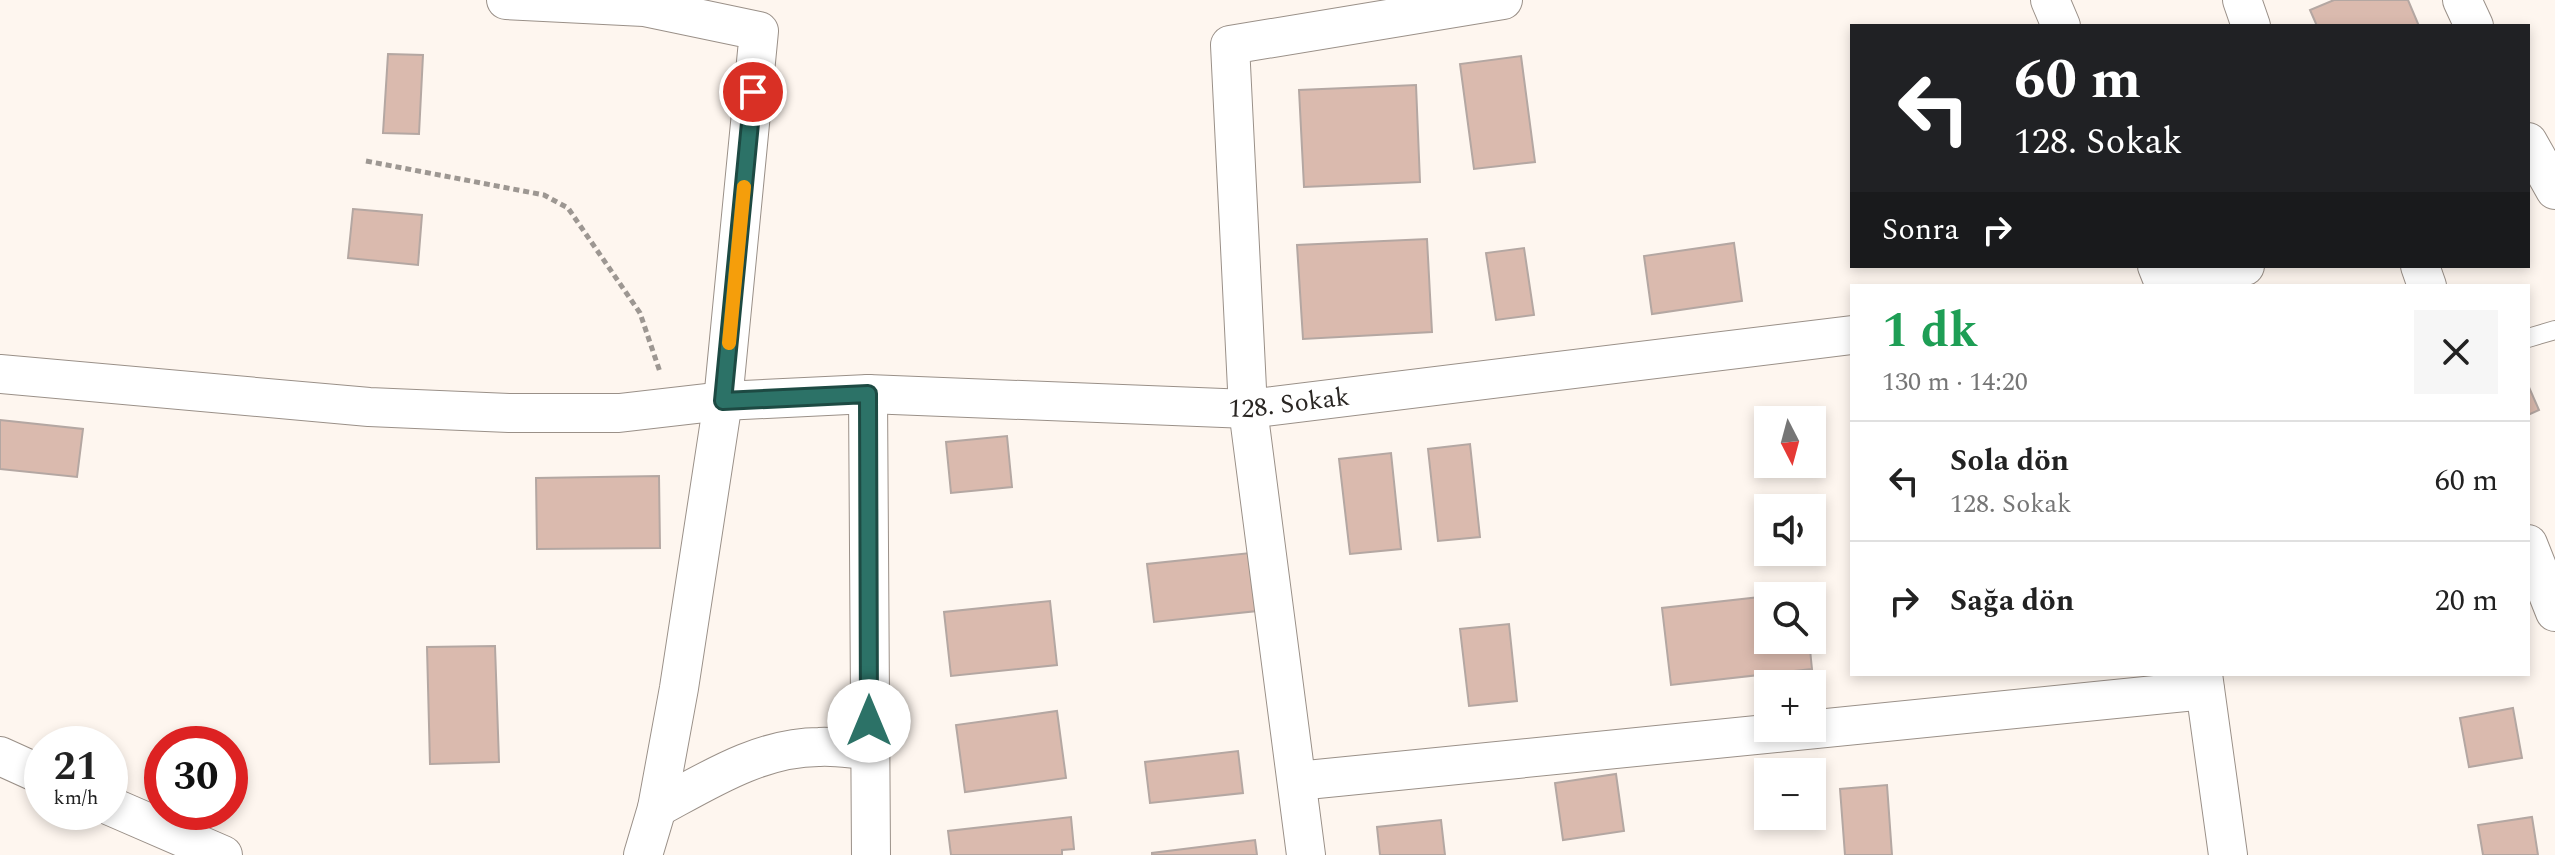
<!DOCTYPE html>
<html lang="tr">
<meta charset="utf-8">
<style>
body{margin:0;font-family:Spectral,serif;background:#f6f6f6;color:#222;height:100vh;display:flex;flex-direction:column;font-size:30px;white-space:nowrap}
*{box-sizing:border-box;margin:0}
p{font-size:26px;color:#767676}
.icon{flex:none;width:44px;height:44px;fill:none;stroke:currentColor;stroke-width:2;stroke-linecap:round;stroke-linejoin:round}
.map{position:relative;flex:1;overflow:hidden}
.sheet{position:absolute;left:1850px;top:284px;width:680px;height:392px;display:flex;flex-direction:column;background:#fff;border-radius:0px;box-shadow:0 4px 12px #0003}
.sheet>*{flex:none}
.hud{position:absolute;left:1850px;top:24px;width:680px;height:244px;border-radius:0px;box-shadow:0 4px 12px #0003;background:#202124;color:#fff;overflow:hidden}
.needle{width:52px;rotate:174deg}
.fabs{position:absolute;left:1754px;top:406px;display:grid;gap:16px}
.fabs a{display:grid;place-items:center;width:72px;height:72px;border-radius:0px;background:#fff;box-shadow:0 4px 12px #0003;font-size:40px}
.speed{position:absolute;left:24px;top:726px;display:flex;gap:16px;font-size:40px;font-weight:700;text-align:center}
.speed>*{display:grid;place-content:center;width:104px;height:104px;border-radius:50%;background:#fff;box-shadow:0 4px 12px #0003;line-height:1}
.speed small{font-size:20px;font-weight:400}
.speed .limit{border:12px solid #d22;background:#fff;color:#111}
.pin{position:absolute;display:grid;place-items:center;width:68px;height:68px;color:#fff;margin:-34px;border:4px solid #fff;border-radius:50%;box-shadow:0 2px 8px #0007}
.me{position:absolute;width:88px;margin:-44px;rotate:0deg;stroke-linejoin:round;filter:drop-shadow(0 0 6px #0008)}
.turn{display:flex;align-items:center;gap:28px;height:168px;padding:0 32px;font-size:36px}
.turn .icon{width:104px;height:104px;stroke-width:2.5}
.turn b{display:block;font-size:56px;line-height:68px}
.then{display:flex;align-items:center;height:76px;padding:0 32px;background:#0003;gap:16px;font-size:30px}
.round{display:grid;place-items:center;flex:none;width:84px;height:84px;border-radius:0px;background:#f6f6f6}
.headline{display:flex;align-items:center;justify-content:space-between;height:136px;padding:0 32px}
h1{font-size:48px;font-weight:700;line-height:60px;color:#1e9e55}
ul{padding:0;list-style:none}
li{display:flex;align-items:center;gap:24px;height:120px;padding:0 32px;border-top:2px solid #e0e0e0}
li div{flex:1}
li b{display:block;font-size:30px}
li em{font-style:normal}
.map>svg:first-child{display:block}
.building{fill:#dabaae;stroke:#b4a7a2;stroke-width:2}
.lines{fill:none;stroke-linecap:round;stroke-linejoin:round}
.service-casing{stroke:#9a9088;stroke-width:20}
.minor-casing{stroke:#9a9088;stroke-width:40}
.path{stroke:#9d9792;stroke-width:5;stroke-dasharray:6 4;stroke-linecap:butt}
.service{stroke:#fff;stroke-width:18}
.minor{stroke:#fff;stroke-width:38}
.route-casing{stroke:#1d4a43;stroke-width:20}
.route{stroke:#2c7267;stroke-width:14}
.slow{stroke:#f59e0b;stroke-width:14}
.labels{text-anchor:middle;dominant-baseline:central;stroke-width:7;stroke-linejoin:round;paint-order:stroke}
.street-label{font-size:26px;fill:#2a2623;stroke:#fff}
</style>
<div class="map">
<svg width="2555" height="855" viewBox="0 0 2555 855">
<rect width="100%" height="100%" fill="#fef6ef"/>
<g class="building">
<polygon points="2334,0 2408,0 2419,26 2317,26 2310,10"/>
<polygon points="388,54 423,55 419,134 383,133"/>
<polygon points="1521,56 1535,162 1474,169 1460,64"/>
<polygon points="1416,85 1420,182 1304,187 1299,90"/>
<polygon points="353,209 422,215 418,265 348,258"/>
<polygon points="1427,239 1432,332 1303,339 1297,245"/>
<polygon points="1734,243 1742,301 1652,314 1644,256"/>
<polygon points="1524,248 1534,315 1496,320 1486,253"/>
<polygon points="2528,385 2539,410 2528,415"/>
<polygon points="0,420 83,429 77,477 0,469"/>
<polygon points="1007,436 1012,487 951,493 946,442"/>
<polygon points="1470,444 1480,537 1438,541 1428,449"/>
<polygon points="1391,453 1401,549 1350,554 1339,459"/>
<polygon points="659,476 660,548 537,549 536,478"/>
<polygon points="1250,553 1257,611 1154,622 1147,564"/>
<polygon points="1804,592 1804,596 1768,596 1768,640 1809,640 1812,669 1671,685 1662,608"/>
<polygon points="1050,601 1057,665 951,676 944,612"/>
<polygon points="1509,624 1517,701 1469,706 1460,629"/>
<polygon points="495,646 499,762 430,764 427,647"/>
<polygon points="2513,708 2522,758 2469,767 2460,718"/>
<polygon points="1057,711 1066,778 965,792 956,725"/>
<polygon points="1238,751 1243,793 1150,803 1145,762"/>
<polygon points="1616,774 1624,831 1563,840 1555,783"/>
<polygon points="1887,785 1892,855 1845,855 1840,789"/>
<polygon points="1071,817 1074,849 1062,850 1062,855 951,855 948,831"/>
<polygon points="2532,817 2538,855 2483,855 2478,825"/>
<polygon points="1441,820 1445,855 1380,855 1377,827"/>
<polygon points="1255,840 1257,855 1152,855 1152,853"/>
</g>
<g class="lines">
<defs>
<polyline id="service" points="2528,338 2555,330"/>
<g id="minor">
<polyline points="506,0 644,7 759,31 723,401 679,688 657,808 643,855"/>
<polyline points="2050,0 2061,26"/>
<polyline points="2242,0 2251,26"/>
<polyline points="2462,0 2474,26"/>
<polyline points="2528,142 2555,190"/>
<polyline points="2157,266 2165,286"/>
<polyline points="2420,266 2427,286"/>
<polyline points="2184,286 2245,266"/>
<path id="s1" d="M0,374L369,407L509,413H619L723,401L868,394L1248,409L1852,335"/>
<polyline points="868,394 871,855"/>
<polyline points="2528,544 2555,612"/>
<polyline points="2203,674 2228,855"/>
<polyline points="0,756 42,775"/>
<polyline points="1297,781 2205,690"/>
<polyline points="110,806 223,855"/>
<path d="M657,808C707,781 760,747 819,747C835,746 852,749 869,750"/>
<polyline points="1306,855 1248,409 1230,45 1503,0"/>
</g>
</defs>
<use href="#service" class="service-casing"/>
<use href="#minor" class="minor-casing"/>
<polyline class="path" points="366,161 544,195 568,208 640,313 660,372"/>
<use href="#service" class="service"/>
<use href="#minor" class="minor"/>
</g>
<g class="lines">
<defs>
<polyline id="route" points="753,92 723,401 868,394 869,721"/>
</defs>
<use href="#route" class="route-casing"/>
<use href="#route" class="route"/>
<polyline class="slow" points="729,343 744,187"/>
</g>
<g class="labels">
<g class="street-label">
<text stroke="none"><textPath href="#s1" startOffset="1292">128. Sokak</textPath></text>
</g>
</g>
</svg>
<div class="fabs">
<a><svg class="needle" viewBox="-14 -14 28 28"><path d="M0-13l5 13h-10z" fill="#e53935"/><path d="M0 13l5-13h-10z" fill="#767676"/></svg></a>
<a><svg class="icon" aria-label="sound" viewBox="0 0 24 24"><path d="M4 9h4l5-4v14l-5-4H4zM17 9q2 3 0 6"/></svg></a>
<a><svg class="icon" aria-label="search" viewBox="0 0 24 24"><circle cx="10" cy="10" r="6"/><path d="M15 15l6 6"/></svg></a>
<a>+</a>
<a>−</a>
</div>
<div class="speed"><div>21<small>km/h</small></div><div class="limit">30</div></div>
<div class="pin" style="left:753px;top:92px;background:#d93025"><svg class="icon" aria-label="arrive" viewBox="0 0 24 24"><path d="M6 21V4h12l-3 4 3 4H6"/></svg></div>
<svg class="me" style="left:869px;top:721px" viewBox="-20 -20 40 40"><circle r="19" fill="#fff"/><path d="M0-13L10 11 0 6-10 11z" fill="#2c7267"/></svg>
<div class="hud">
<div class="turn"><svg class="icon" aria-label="left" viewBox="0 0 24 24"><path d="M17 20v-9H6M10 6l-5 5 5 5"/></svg><div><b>60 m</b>128. Sokak</div></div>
<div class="then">Sonra<svg class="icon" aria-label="right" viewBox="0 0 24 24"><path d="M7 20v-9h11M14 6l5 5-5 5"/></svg></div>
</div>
<section class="sheet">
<div class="headline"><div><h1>1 dk</h1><p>130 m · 14:20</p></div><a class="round"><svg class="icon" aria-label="close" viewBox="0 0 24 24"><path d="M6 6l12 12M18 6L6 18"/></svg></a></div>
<ul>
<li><svg class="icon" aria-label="left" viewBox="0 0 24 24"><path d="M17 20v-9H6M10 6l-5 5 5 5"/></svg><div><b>Sola dön</b><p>128. Sokak</p></div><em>60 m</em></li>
<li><svg class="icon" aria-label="right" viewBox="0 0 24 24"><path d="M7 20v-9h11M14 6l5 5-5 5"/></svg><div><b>Sağa dön</b></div><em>20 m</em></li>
</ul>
</section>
</div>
